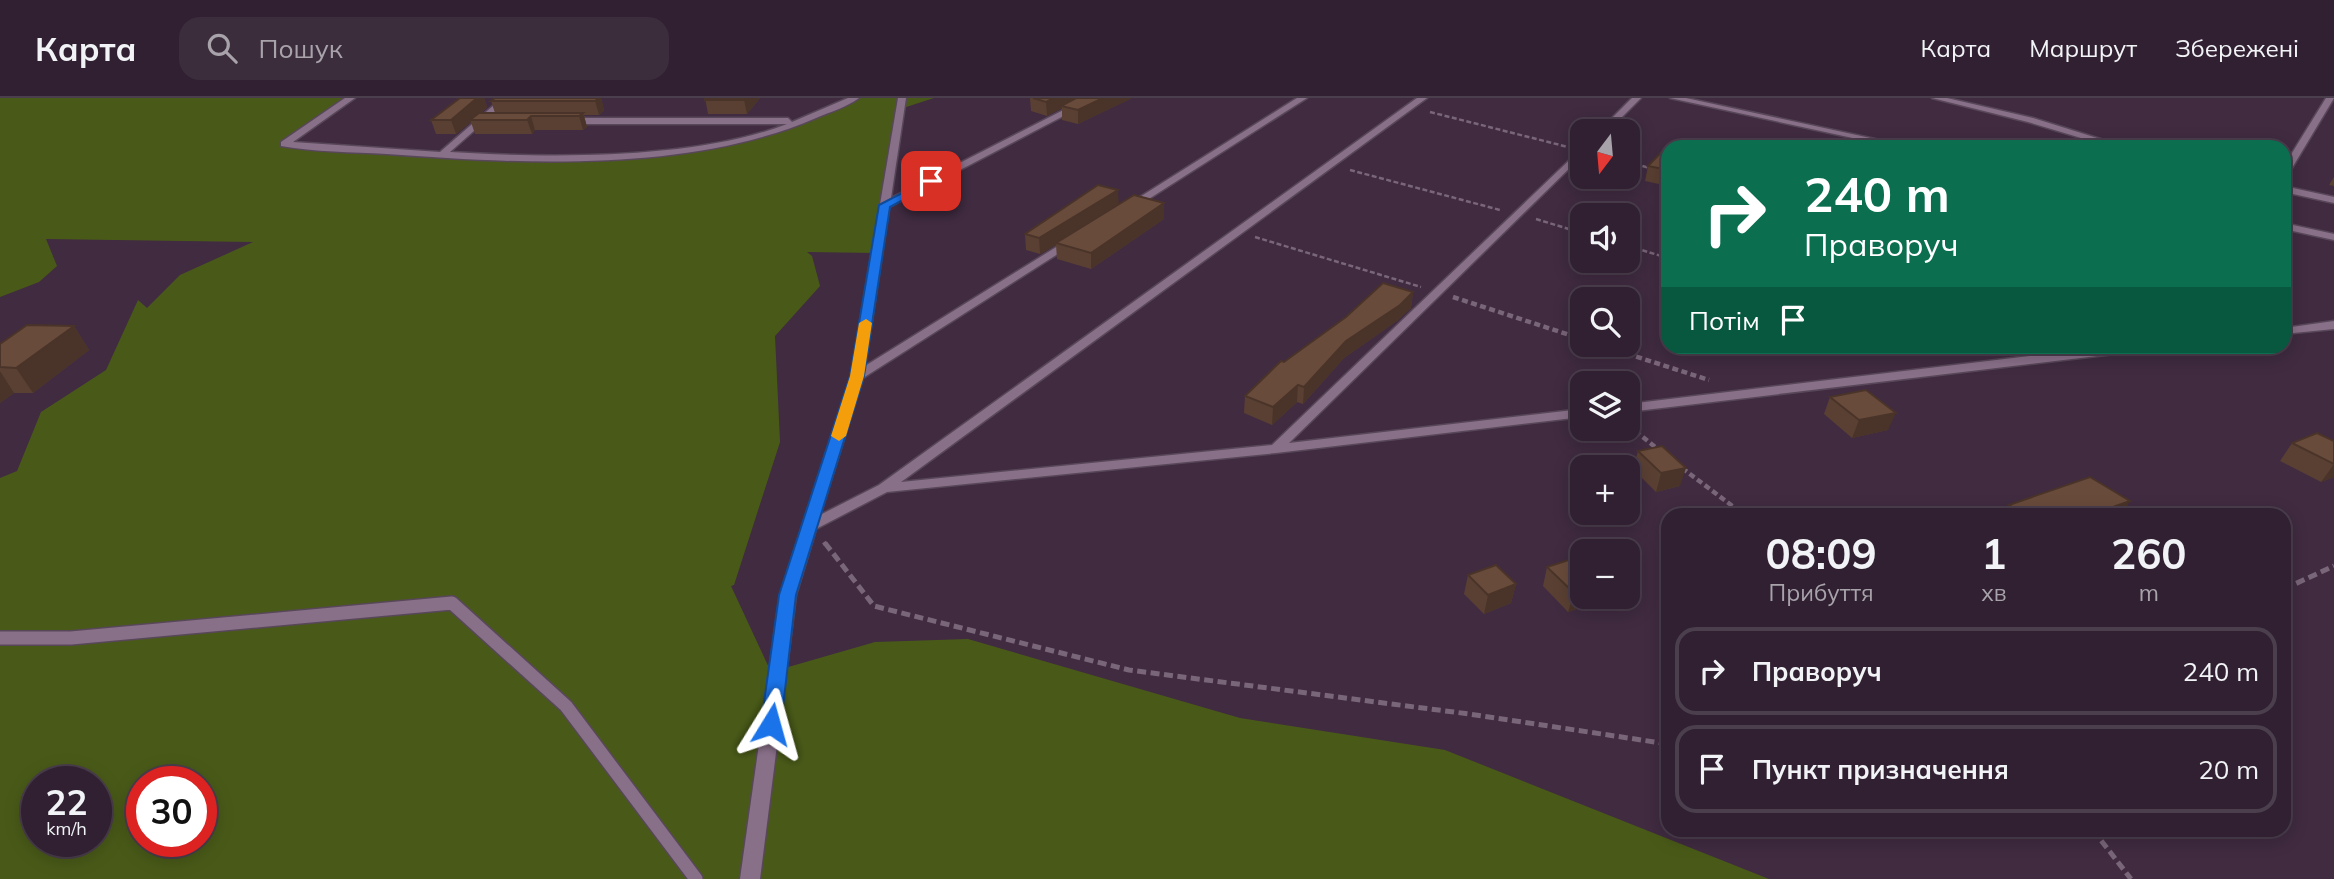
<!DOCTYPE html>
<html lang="uk">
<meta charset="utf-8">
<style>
body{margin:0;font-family:Mulish,sans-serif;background:#3c2d3d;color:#f1f3f6;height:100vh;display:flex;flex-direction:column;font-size:26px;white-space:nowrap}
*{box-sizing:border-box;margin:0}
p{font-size:23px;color:#a8a3ab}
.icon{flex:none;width:38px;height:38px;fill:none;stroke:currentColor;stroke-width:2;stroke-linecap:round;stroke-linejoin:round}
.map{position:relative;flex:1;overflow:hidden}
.side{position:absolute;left:1661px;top:410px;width:630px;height:329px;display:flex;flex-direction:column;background:#302031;border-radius:21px;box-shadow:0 4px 18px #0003,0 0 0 2px #4b3e4d}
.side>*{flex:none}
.hud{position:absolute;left:1661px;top:42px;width:630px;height:214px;border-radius:21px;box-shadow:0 4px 18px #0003,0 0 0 2px #4b3e4d;background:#0b6e4f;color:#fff;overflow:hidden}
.needle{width:46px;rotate:196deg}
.fabs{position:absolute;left:1570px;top:21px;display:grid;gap:14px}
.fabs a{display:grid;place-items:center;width:70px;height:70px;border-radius:14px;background:#302031;box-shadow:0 4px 18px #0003,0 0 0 2px #4b3e4d;font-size:35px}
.speed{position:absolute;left:21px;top:668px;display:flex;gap:14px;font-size:35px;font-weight:700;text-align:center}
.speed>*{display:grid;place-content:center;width:91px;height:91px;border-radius:50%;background:#302031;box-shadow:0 4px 18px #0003,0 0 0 2px #4b3e4d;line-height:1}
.speed small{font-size:18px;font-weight:400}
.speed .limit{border:10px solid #d22;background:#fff;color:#111}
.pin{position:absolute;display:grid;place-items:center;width:60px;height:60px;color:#fff;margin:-30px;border-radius:14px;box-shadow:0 4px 10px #0006}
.me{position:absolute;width:77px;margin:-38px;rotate:8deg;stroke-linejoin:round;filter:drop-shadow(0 0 5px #0008)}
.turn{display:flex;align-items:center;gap:24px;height:147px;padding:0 28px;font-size:32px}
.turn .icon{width:91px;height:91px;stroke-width:2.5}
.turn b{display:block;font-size:49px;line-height:60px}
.then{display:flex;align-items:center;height:66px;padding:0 28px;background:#0003;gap:14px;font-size:26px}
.eta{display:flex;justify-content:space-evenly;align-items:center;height:119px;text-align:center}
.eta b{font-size:42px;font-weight:700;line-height:49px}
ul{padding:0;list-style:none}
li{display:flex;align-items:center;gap:21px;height:88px;margin:0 14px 10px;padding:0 14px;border:4px solid #4b3e4d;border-radius:21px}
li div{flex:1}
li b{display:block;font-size:26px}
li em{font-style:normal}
header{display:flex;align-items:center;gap:42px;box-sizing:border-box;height:98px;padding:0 35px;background:#302031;border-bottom:2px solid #4b3e4d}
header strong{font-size:33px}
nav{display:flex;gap:38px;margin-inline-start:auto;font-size:24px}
.search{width:490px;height:63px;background:#3c2d3d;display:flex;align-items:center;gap:18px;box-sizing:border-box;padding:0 24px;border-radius:21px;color:#a8a3ab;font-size:26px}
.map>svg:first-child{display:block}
.green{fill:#495a18;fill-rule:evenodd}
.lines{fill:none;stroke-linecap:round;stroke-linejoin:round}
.service-casing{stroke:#584759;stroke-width:16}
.minor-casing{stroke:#584759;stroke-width:3}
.path-far2{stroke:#796679;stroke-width:2.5;stroke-dasharray:5 2.5;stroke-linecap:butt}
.path-far1{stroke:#796679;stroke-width:4.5;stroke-dasharray:6 3.5;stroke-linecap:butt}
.path{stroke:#796679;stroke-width:5;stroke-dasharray:9 4.5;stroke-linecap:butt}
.service{stroke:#897089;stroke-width:13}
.minor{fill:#897089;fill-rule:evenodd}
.wall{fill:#5a4033}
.shaded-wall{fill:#4a3429}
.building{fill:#694b3b;stroke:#4a3429;stroke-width:2}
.route{fill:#1a73e8;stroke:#114b97;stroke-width:2}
.slow{fill:#f59e0b}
</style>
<header>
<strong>Карта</strong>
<div class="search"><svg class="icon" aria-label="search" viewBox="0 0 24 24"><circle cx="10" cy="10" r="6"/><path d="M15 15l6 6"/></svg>Пошук</div>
<nav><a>Карта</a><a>Маршрут</a><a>Збережені</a></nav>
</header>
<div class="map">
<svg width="2334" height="781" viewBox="0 0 2334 781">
<rect width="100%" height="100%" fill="#402b41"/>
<path class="green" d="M0,0H351L285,45L442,57L590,61L742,43L855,0H934L900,11L877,155L807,154L812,158L820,188L775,238L780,344L734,487L731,488L771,574L875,544L968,541L1240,620L1445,652L1769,781H0V380L17,373L41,314L106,272L138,202L147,210L180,177L253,144L46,141L57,168L39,184L0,199ZM37,684H96V744H37ZM142,684H201V744H142Z"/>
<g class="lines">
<defs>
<polyline id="service" points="0,540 71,540 452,505 566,608 696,781"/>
<g id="minor">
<path d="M345,0H355L293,44L440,54L502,0H511L450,54C550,60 694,62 787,26H566L562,23L566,20H788L792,24L848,0H859C847,9 830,14 816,20C689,75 523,66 387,56C352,54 315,54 281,48V44Z"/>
<polygon points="898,0 906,0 891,100 1087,0 1098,0 889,109 865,268 1066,143 1074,143 1075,145 863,280 820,417 879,387 1417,0 1427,0 901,384 1272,347 1582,50 1582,58 1289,345 1582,311 1582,319 1276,355 887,394 816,431 796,497 760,781 740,781 780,497 851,278"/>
<polygon points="1297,0 1307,0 1133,111 1124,109"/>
<polygon points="1632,0 1641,0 1608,33 1599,33"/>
<polygon points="1670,0 1686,0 1912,49 1894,49"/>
<polygon points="1932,0 1947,0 2033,20 2126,49 2111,49 2028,24"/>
<polygon points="2326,0 2334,0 2289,75 2284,78 2284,68"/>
<polygon points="2284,88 2334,99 2334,105 2284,94"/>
<polygon points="2284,125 2334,136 2334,142 2284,131"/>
<polygon points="2334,223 2334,231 2284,236 2284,230"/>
<polygon points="2114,248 2154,248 2148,252 1628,314 1628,306"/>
</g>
</defs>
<use href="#service" class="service-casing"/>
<use href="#minor" class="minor-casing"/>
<g class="path-far2">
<polyline points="1430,14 1568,49"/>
<polyline points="1628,64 1653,71"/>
<polyline points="1350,72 1500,112"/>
<polyline points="1536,121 1582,135"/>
<polyline points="1255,139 1421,189"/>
<polyline points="1628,148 1668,160"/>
</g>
<g class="path-far1">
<polyline points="1453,199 1582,241"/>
<polyline points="1600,247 1709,282"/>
<polyline points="1628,327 1659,352"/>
<polyline points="1682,370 1743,416"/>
<polyline points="824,444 826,447"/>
</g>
<g class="path">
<polyline points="825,445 874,508 1129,572 1469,616 1668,646"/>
<polyline points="2284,491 2334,468"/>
<polyline points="2093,732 2131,781"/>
</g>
<use href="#service" class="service"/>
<use href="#minor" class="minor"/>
</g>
<g class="wall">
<polygon points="460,0 484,0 487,9 481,15 495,15 491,3 495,0 601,0 604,12 599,17 584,17 587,29 583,32 535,32 532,36 475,36 471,24 456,36 436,36 431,22"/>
<polygon points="705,0 760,0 747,16 708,16"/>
<polygon points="1030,0 1132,0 1078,26 1062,22 1062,10 1047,18 1031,13"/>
<polygon points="1668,49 1668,88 1645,83 1648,68"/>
<polygon points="2334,79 2334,88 2329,87"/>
<polygon points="1164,105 1164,121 1091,171 1057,161 1056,147 1040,156 1026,152 1025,136 1119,106"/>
<polygon points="1413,194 1411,210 1397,223 1344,260 1303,306 1297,304 1272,327 1244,315 1245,298 1284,264"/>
<polygon points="74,228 89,252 33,295 14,295 0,305 0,246"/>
<polygon points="1830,299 1888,332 1852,340 1824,316"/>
<polygon points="2334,343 2334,379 2321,384 2280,363 2292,345"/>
<polygon points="1638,353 1680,388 1656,394 1633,371"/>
<polygon points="2009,407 2122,416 2004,416"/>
<polygon points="1547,469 1602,502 1568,514 1543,488"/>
<polygon points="1468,477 1516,486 1511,505 1484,516 1464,496"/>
</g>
<g class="shaded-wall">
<polygon points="477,0 484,0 487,9 473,22 470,22 471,24 456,36 451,22"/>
<polygon points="599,0 601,0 604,12 599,17 595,3"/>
<polygon points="746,0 760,0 747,16 744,2"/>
<polygon points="1053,0 1081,0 1061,8 1062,10 1047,18 1046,4"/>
<polygon points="1103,0 1132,0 1078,26 1078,12"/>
<polygon points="583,15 587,29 583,32 579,18"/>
<polygon points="531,18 535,32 532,36 527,22"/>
<polygon points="1118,92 1119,108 1056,145 1056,147 1040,156 1039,140"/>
<polygon points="1164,105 1164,121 1091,171 1091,155"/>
<polygon points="1413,194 1411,210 1397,223 1344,260 1303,306 1304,289 1346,243"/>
<polygon points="74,228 89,252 33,295 16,270"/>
<polygon points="0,273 14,295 0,305"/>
<polygon points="1298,287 1297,304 1272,327 1273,309"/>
<polygon points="1896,315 1888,332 1852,340 1859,322"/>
<polygon points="2334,366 2334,379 2321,384"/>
<polygon points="1686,370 1680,388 1656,394 1661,375"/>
<polygon points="2130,403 2122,416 2093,416"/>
<polygon points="1516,486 1511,505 1484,516 1488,497"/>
<polygon points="1582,492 1582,499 1603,499 1602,502 1568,514 1574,495"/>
</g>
<g class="building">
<polygon points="460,0 477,0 451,22 431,22"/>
<polygon points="495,0 599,0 595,3 491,3"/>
<polygon points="705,0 746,0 744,2 705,2"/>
<polygon points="1033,0 1053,0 1046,4"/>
<polygon points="1076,0 1103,0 1078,12 1061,8"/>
<polygon points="479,15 583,15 579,18 531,18 527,22 470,22"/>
<polygon points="1672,43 1699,49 1668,49 1668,72 1648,68"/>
<polygon points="1098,87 1118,92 1039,140 1025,136"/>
<polygon points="1134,97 1164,105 1091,155 1056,145"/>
<polygon points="1383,185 1413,194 1400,207 1346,243 1304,289 1298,287 1273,309 1245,298 1281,263 1284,264 1346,219"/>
<polygon points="27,227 74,228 16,270 0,269 0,246"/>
<polygon points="1866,292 1896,315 1859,322 1830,299"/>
<polygon points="2317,335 2334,343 2334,366 2292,345"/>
<polygon points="1662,348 1686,370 1661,375 1638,353"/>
<polygon points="2090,379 2130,403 2093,416 2023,416 2009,407"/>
<polygon points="1581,458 1582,492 1574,495 1547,469"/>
<polygon points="1496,467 1516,486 1488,497 1468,477"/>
</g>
<polygon class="route" points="931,80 936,83 935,85 890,109 864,278 796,497 781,626 778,631 771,633 764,631 761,626 779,497 850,278 879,107"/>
<polygon class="slow" points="866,221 872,225 864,278 846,338 839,343 831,338 850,278 859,225"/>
</svg>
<div class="fabs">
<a><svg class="needle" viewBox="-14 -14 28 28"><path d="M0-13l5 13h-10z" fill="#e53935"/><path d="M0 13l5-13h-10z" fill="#a8a3ab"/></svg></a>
<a><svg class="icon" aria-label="sound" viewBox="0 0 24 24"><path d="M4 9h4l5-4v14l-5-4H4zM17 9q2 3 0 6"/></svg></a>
<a><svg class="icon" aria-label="search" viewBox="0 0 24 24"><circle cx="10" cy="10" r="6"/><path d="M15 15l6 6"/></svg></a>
<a><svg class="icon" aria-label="layers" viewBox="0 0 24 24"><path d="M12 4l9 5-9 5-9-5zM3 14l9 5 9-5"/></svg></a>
<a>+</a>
<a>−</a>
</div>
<div class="speed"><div>22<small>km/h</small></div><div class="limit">30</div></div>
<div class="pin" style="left:931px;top:83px;background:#d93025"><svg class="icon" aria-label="arrive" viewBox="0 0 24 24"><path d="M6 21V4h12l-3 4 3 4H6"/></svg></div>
<svg class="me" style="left:771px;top:626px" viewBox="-20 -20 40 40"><path d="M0-17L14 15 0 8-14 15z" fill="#1a73e8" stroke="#fff" stroke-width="4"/></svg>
<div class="hud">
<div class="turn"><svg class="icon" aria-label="right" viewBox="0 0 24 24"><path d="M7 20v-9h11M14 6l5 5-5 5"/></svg><div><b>240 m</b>Праворуч</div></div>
<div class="then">Потім<svg class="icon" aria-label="arrive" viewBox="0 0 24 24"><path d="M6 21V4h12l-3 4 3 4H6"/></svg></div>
</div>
<section class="side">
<div class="eta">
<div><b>08:09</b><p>Прибуття</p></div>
<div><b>1</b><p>хв</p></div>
<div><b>260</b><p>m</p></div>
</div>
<ul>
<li><svg class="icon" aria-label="right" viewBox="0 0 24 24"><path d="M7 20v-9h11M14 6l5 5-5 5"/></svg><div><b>Праворуч</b></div><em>240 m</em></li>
<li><svg class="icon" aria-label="arrive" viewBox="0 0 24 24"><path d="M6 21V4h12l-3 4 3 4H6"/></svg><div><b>Пункт призначення</b></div><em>20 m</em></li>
</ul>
</section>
</div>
